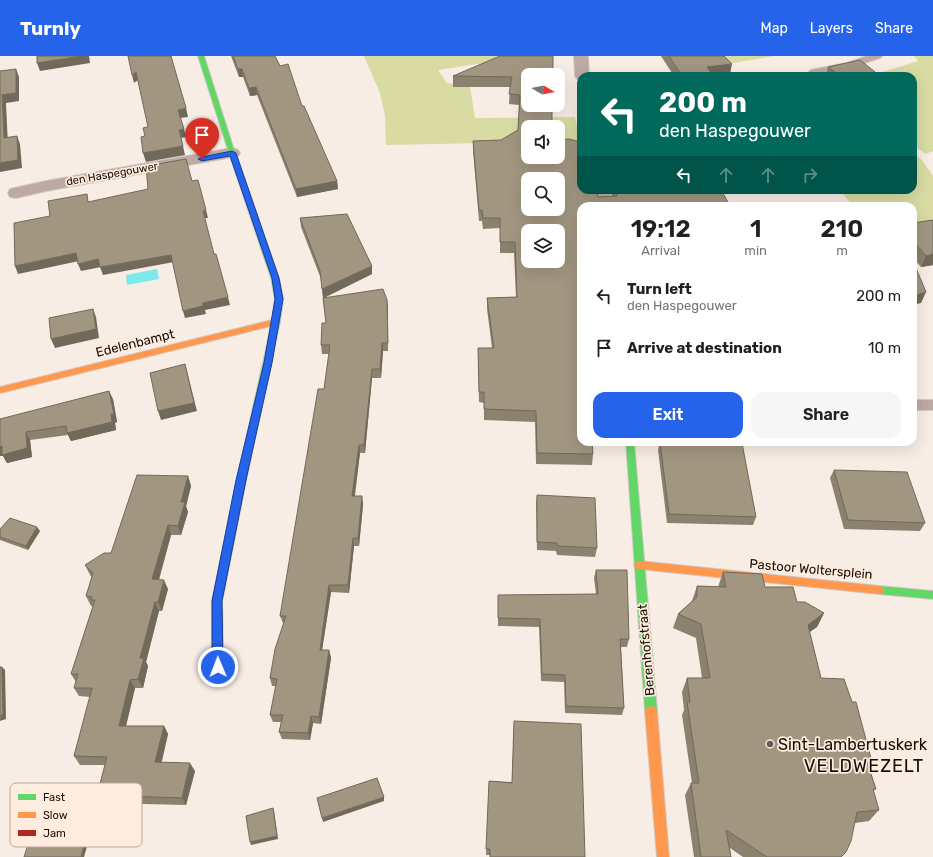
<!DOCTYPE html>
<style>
body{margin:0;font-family:Rubik,sans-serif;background:#f6f6f6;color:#202124;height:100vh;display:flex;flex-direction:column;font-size:15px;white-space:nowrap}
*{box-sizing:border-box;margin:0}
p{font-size:13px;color:#757577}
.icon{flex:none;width:22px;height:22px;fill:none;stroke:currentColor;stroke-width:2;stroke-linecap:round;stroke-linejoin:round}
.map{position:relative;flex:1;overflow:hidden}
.sheet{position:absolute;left:577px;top:146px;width:340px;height:244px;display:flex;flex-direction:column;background:#fff;border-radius:12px;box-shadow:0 4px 16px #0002}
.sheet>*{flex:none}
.hud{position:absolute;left:577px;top:16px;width:340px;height:122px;border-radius:12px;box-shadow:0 4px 16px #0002;background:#00695c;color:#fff;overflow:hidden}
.needle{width:26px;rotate:100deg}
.buttons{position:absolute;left:521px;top:12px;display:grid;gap:8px}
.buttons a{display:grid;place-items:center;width:44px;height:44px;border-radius:8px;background:#fff;box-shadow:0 4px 16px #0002;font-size:20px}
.pin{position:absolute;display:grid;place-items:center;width:34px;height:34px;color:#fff;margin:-41px -17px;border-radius:50% 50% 50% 0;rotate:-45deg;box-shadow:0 0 4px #0007}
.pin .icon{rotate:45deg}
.me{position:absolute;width:44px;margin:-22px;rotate:359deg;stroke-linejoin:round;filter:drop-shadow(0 0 3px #0008)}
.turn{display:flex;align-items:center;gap:14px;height:84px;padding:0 16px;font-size:18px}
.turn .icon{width:52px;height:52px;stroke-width:2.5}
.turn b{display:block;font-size:28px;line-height:34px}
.lanes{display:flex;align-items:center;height:38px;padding:0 16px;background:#0003;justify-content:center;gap:20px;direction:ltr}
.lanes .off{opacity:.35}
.eta{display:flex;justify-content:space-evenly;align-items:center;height:68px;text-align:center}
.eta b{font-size:24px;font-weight:600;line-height:28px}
.cta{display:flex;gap:8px;margin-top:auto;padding:8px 16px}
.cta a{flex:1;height:46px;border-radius:12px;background:#2563eb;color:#fff;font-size:16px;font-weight:600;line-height:46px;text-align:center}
.cta a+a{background:#f6f6f6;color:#202124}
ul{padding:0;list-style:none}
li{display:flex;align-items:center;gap:12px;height:52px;padding:0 16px}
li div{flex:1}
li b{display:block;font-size:15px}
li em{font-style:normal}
header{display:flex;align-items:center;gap:24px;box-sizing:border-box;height:56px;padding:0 20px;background:#2563eb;color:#fff}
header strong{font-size:19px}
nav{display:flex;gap:22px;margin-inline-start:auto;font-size:14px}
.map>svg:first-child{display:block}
.green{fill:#d8dba2}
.water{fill:#7ce9eb}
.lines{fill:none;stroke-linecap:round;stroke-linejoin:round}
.lane-casing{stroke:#d1c9c3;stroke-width:2}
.street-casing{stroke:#d1c9c3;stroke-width:2}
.fast-casing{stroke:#d1c9c3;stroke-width:2}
.slow-casing{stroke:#d1c9c3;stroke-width:2}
.jam-casing{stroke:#d1c9c3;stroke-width:2}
.lane{fill:#bea9a3;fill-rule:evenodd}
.street{fill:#bea9a3;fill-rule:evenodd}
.fast{fill:#63d668;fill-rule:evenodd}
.slow{fill:#ff974d;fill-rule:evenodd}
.jam{fill:#b3261e;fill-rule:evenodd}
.wall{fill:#8b816f}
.shaded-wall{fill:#71695a}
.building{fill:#a29681;stroke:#71695a;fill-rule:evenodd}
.route{fill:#2563eb;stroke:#184099}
.poi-dot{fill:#655b54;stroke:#feecde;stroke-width:1.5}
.labels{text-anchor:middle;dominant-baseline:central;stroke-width:3.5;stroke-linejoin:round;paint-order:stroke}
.far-street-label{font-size:11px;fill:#170d06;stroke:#feecde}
.street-label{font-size:13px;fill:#170d06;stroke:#feecde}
.near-poi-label{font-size:16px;fill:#170d06;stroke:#feecde;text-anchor:start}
.near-quarter-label{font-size:18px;letter-spacing:1px;fill:#170d06;stroke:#feecde}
.key{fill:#feecde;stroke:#b9a99d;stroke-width:1}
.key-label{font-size:11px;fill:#170d06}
</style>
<header>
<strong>Turnly</strong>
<nav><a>Map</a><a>Layers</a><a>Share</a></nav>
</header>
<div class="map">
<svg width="933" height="801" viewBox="0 0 933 801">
<rect width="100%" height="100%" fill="#f7ede5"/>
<g class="green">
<polygon points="364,0 528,0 438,14 447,27 470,30 475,62 575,61 580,84 558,85 558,71 528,71 528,86 386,89 385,60 380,37"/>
<polygon points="715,0 774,0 721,9"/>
<polygon points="914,0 933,0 933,95 926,98 913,89 913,20 874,20 873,19 918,5"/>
<polygon points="913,98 921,103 933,120 933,172 913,175 913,150 847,150 852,149 840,134 913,134"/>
</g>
<polygon class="water" points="157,213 159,223 127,229 126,219"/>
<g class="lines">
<defs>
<g id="lane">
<polygon points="867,0 882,0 880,2 852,11 814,19 809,16 811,14 847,7"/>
<rect x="913" y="344" width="20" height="10"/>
</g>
<g id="street">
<polygon points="574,0 588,0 589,20 581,20 581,24 577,23 575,20"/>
<polygon points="232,92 238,94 240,97 238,100 46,135 16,142 10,141 8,137 10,133 46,125"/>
<polygon points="593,134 609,134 614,150 598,150"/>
</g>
<g id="fast">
<polygon points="198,0 204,0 235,97 279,222 283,243 280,266 255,379 251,382 247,379 272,266 275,243 271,222 229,97"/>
<polygon points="626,386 634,386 657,655 655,659 651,660 647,659 645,655"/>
<polygon points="879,530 933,535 933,543 879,538 875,537 874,534 875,531"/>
</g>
<g id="slow">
<polygon points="276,263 280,266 279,268 0,337 0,331"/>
<polygon points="639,505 879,530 883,531 884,534 883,537 879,538 639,513 636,512 634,509 636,506"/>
<polygon points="651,650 655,651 657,655 669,801 657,801 645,655 647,651"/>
</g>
<polygon id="jam" points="251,376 255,379 222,545 223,611 222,614 218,616 214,614 213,611 212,545 247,379"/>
</defs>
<use href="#lane" class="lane-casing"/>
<use href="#street" class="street-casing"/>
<use href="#fast" class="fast-casing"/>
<use href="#slow" class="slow-casing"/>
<use href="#jam" class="jam-casing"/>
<use href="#lane" class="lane"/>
<use href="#street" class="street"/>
<use href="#fast" class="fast"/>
<use href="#slow" class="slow"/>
<use href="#jam" class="jam"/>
</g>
<g class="wall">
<polygon points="231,0 275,0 280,10 302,50 337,125 338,133 297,141 257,39 250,40 243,21 239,21"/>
<polygon points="553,0 528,71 598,141 612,140 610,134 721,134 581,150 581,386 593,398 592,409 536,408 535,366 484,364 484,347 479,346 478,292 492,292 487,253 487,242 516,241 514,197 500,197 500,172 483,173 482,165 479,165 473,95 473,85 501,84 518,74 519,49 509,48 510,31 453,31 453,20"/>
<polygon points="661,0 724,0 730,18 717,20 674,20"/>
<polygon points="828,11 880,20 827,20 826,19"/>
<polygon points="300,162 372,210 372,218 324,242 387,244 388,252 388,295 383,295 381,322 372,322 365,397 360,397 355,440 362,440 363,449 359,490 354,490 349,537 331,536 322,594 329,594 331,602 321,668 313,667 310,684 282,683 279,676 281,666 273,666 270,659 276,630 272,630 270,622 284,567 283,567 280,560 324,333 329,298 322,298 321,289 326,267 321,223 301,171"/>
<polygon points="933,164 933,209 921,211 913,202 913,167"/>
<polygon points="113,343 117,366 115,367 116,374 71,385 68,379 30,384 32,401 7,407 3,400 0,400 0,363"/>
<polygon points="660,386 756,461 753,469 667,467 658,394"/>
<polygon points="834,414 925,467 920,475 844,473 830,422"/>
<polygon points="188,420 191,430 186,450 188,456 181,479 171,479 159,524 168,533 162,555 159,555 146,606 148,610 143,632 135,632 126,670 164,670 168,678 161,706 195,715 186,749 102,747 97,739 105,709 80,709 74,700 90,641 79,640 74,632 76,626 71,618 93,550 91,550 86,540 92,521 90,519 85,509 111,497"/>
<polygon points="537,439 597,492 595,501 557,499 556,495 537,494 536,447"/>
<polygon points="0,473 40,475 28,494 0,484"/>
<polygon points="596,514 629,583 627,591 621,591 624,652 622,659 565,657 564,626 541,625 539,571 498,570 498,539 596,538 594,522"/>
<polygon points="723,516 765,531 797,546 824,557 817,571 809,576 821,622 852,646 872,706 869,711 876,733 873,735 879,754 869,765 855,767 841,801 743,801 730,792 731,801 694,801 685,739 691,727 692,727 682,659 684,654 682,636 687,622 702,622 696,582 673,572 678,558 692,545 697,530 718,531"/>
<polygon points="514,665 585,801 486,799 489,725 512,726"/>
</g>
<g class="shaded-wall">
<polygon points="82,0 89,0 90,7 40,15 37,7"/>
<polygon points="732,8 730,18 718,20 706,20 707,11"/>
<polygon points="16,13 19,21 19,45 6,47 8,90 4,82 2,39"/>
<polygon points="238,13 242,13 243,21 239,21"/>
<polygon points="136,16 138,24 134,27 132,19"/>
<polygon points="256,31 257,39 250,40 249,32"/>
<polygon points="186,52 188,61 180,62 178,54"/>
<polygon points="184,73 186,81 181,82 179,74"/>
<polygon points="17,80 20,88 22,112 0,116 0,107"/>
<polygon points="183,90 185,99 146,106 143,97"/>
<polygon points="337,125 338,133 297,141 296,133"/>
<polygon points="206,154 208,162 205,162 203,155"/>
<polygon points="76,197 79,205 18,218 15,210"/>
<polygon points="933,198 933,209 921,211 926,200"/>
<polygon points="171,199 174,206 103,219 100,211"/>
<polygon points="98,203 101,211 81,215 78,208"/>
<polygon points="372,210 372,218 323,242 322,233"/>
<polygon points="926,236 921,247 913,249 913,240"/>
<polygon points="228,241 230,249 205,254 206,258 185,262 183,255 203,247"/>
<polygon points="387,244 388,252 388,295 388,287"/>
<polygon points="93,253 96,261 99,282 55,292 51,283"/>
<polygon points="382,287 383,295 381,322 380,313"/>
<polygon points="185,308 197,355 161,364 158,355"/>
<polygon points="372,313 372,322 365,397 364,389"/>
<polygon points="109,335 113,343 117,366 115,367 116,374 71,385 67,377 111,358"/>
<polygon points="26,376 30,384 32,401 7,407 3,400 0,400 0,391"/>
<polygon points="359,389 360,397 353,449 352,440"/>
<polygon points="188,420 191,430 186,450 188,456 181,479 178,470 181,446"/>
<polygon points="362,440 363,449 359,490 358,482"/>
<polygon points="168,469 171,479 156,533 152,523"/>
<polygon points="37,471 40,475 28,494 26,490"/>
<polygon points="353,482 354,490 349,537 348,529"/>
<polygon points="164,524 168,533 162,555 158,546"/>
<polygon points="329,529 331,536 321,601 320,594"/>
<polygon points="155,546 159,555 146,606 148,610 143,632 138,623 140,602"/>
<polygon points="824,557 817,571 800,583 808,569"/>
<polygon points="329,594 331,602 321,668 319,661"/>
<polygon points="2,611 5,614 6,663 0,665"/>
<polygon points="130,624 135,632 124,678 119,670"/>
<polygon points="311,660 313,667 310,684 308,677"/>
<polygon points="164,670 168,678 160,714 155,706"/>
<polygon points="190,707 195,715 186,749 182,742"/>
<polygon points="384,741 384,745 323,766 322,762"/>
<polygon points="273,752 274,755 278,783 251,789 250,786"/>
<polygon points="87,777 90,780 84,801 81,801"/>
</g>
<g class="building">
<polygon points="37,0 82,0 37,7"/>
<polygon points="128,0 171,0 186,52 178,54 184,73 179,74 183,90 143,97 141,81 145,80 143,72 148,71 136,16 132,19"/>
<polygon points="233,0 275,0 280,10 288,8 302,50 304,50 337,125 296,133 256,31 249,32 242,13 238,13"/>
<path d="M500,0H553V19H528V49H552V71H528V101H558V84L569,83L581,86V134H596L598,141L617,140L615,134H721L729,148H732L733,150H581V386H592L593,398L537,397L536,355L484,353V336H479L478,292H494L487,242L517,241L515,186H500V162H483L482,154H479L473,85L501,84L518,74L520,39L509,38L512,21L453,20ZM528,123H558V153H528ZM528,175H558V205H528Z"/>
<polygon points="669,0 724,0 732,8 707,11 713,20 682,20"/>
<polygon points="860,4 880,20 840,20 828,11"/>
<polygon points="16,13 16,37 2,39 4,82 17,80 18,104 0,107 0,15"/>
<polygon points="186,103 192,125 198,124 206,154 203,155 214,198 216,198 228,241 203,247 203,250 183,255 171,199 100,211 98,203 78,208 76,197 15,210 14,167 50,160 48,145 87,138 88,146 148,133 146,110"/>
<polygon points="347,158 372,210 322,233 320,215 300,162"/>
<polygon points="933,164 933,198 926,200 913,185 913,167"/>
<polygon points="913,205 926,236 913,240"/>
<polygon points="383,233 387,244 388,287 382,287 380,313 372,313 364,389 359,389 352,440 362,440 358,482 353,482 348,529 329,529 320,594 329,594 319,661 311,660 308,677 279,676 283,659 270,659 277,623 270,622 275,593 286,560 280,560 318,333 324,333 330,289 321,289 322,267 326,267 323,242"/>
<polygon points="93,253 96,273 51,283 49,262"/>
<polygon points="185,308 194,347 158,355 150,317"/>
<polygon points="109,335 114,358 111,358 112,366 67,377 66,370 26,376 27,392 2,399 2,390 0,391 0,363"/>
<polygon points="660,386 742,387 756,461 669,458"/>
<polygon points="834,414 907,416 925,467 848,464"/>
<polygon points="137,419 188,420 181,446 185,446 178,470 168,469 152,523 164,524 158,546 155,546 140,602 144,602 138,623 130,624 119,670 164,670 155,706 190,707 182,742 97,739 107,701 74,700 92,632 74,632 78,618 71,618 95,544 91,544 92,541 86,540 93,517 85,509 104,497 111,497"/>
<polygon points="537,439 595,442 597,492 558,490 557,487 537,486"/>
<polygon points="10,462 37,471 26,490 0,481 0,473"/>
<polygon points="596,514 627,514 629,583 620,583 624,652 566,650 565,619 542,618 540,563 498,562 498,539 598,538"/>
<polygon points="723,516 762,518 765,531 793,531 797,546 805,546 824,557 808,569 821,622 844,623 852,646 856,646 872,706 867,706 876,733 873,733 879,754 857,756 851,785 846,796 841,801 767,801 726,774 731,801 701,801 691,727 699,727 687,646 690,646 687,622 710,622 701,568 678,558 697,541 697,530 726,531"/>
<polygon points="0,611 2,611 3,659 0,660"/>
<polygon points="514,665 581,668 585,801 490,801 490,793 486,793 489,725 512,727"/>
<polygon points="377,722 384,741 322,762 317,742"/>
<polygon points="273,752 277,780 250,786 246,760"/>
<polygon points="32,776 87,777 81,801 24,801"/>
</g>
<polygon class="route" points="232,95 236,97 279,222 283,243 272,307 246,424 222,545 223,611 222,615 218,616 214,615 212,611 212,545 236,424 264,307 275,243 272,222 230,100 202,105 198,103 202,101"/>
<circle class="poi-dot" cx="770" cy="688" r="4"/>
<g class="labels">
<g class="far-street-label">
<text transform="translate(112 118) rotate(-10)">den Haspegouwer</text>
</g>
<g class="street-label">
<text transform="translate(135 287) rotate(-14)">Edelenbampt</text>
<text transform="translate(811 513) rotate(5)">Pastoor Woltersplein</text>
<text transform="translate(646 594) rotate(-95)">Berenhofstraat</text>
</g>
<g class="near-poi-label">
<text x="778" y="688">Sint-Lambertuskerk</text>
</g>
<g class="near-quarter-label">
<text x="864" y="710">VELDWEZELT</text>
</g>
</g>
<rect x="10" y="727" width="132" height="64" rx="6" class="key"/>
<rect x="18" y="738" width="18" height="6" fill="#63d668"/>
<rect x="18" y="756" width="18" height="6" fill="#ff974d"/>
<rect x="18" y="774" width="18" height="6" fill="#b3261e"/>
<g class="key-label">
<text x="43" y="745">Fast</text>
<text x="43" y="763">Slow</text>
<text x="43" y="781">Jam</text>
</g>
</svg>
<div class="buttons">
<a><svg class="needle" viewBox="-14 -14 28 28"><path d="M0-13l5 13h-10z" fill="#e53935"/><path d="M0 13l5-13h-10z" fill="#757577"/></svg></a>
<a><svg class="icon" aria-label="sound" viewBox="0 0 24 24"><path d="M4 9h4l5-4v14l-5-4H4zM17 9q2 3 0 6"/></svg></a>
<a><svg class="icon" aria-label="search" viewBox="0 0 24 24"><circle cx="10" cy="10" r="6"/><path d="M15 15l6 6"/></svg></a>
<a><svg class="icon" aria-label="layers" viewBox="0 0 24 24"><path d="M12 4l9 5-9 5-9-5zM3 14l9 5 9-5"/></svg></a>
</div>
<div class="pin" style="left:202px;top:103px;background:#d93025"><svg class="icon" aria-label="arrive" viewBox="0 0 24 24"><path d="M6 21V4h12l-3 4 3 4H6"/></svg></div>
<svg class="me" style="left:218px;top:611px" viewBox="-20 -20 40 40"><circle r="17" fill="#2563eb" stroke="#fff" stroke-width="3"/><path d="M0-11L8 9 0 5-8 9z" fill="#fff"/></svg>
<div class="hud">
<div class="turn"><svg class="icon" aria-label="left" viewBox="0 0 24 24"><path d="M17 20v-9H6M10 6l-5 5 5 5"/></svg><div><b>200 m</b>den Haspegouwer</div></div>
<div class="lanes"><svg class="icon" aria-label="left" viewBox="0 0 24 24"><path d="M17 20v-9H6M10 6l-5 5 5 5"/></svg><svg class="icon off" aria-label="ahead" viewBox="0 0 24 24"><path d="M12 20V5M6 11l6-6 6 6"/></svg><svg class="icon off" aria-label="ahead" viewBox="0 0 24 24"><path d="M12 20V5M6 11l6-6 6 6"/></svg><svg class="icon off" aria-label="right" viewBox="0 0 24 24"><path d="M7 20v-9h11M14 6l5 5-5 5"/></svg></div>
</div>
<section class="sheet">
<div class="eta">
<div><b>19:12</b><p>Arrival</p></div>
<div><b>1</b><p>min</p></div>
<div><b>210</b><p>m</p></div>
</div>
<ul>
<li><svg class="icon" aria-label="left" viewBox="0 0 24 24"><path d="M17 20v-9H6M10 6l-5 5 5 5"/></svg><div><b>Turn left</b><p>den Haspegouwer</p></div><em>200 m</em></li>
<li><svg class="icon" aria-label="arrive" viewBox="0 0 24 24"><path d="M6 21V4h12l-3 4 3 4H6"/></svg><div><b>Arrive at destination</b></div><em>10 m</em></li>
</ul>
<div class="cta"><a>Exit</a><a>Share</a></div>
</section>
</div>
